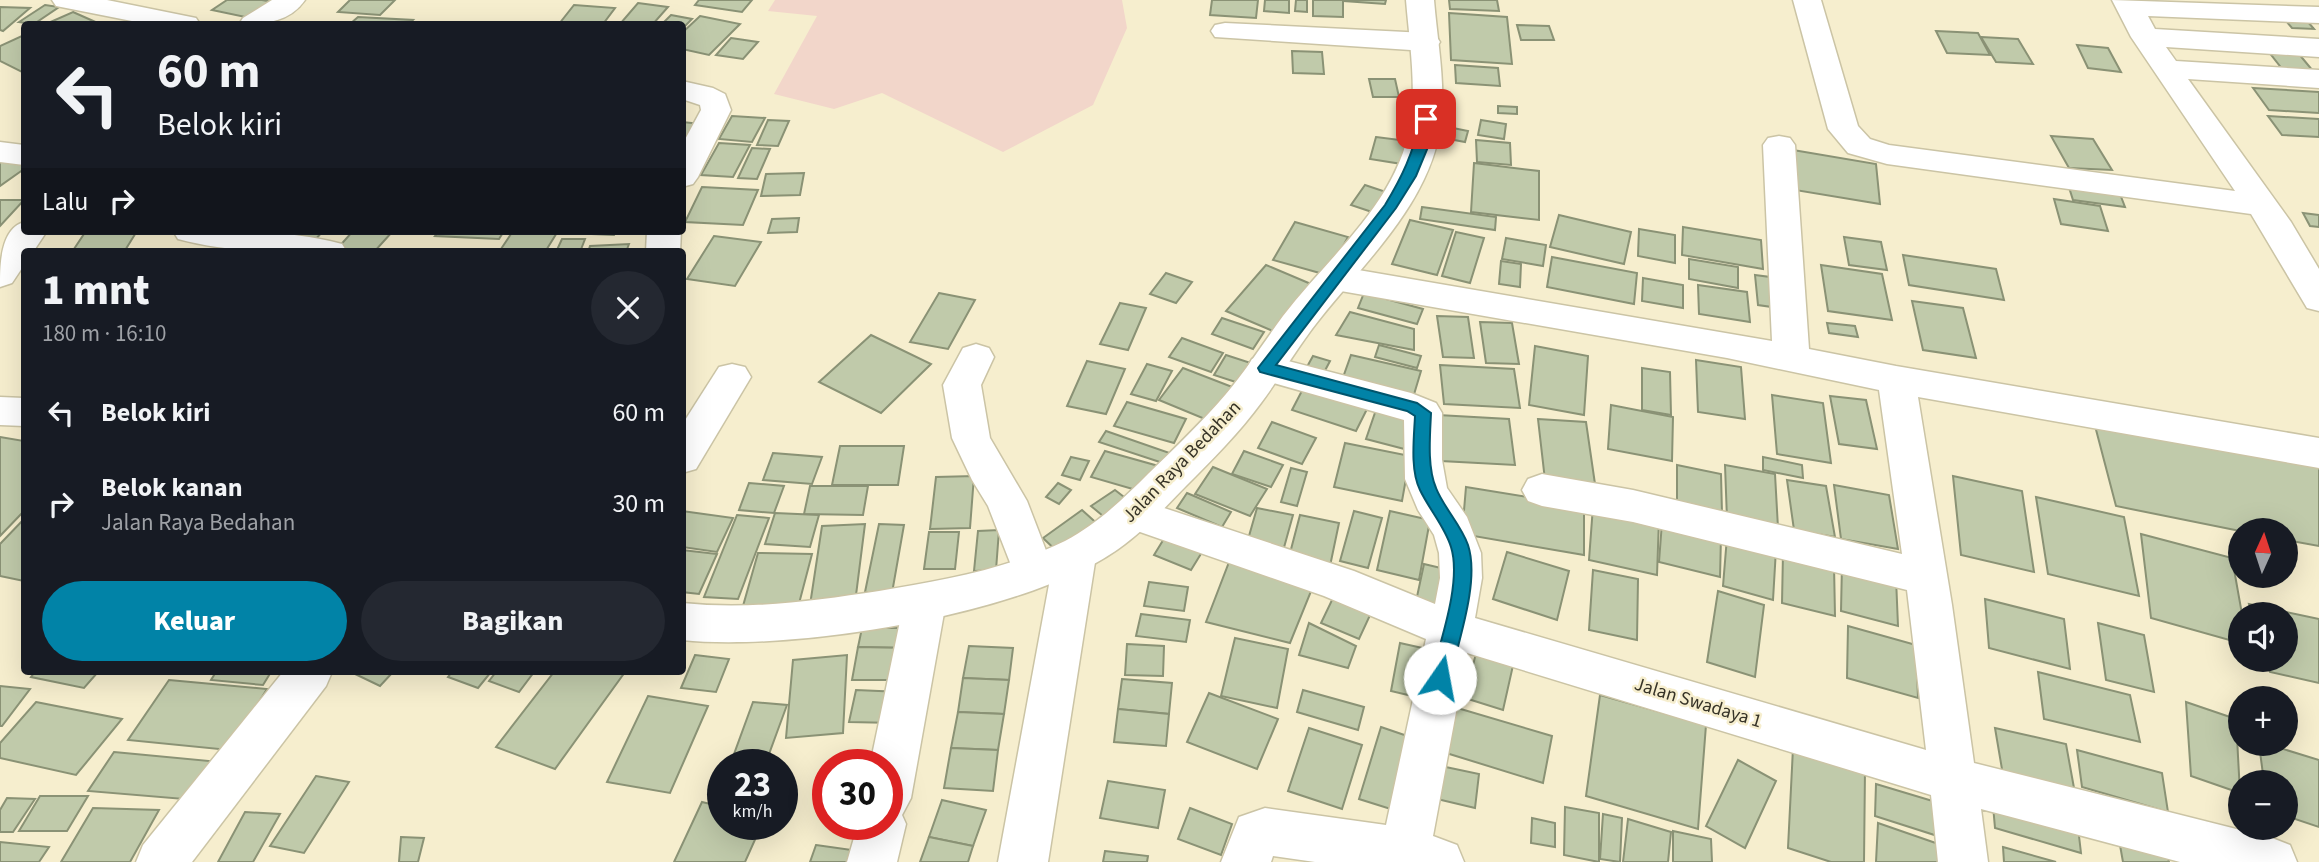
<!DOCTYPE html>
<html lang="id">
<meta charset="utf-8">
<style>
body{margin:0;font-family:"Source Sans 3",sans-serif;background:#242831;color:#f1f3f6;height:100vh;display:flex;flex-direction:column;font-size:26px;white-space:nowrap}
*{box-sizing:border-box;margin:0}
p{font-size:23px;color:#9ea1a6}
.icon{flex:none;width:38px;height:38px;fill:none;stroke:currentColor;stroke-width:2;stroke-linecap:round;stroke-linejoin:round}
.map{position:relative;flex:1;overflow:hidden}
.drawer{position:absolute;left:21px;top:248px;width:665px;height:427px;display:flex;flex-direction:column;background:#171b24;border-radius:7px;box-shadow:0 7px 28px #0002}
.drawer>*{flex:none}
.banner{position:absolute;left:21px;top:21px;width:665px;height:214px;border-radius:7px;box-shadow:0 7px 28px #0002;background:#171b24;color:#f1f3f6;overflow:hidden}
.needle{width:46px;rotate:3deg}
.controls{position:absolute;left:2228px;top:518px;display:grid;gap:14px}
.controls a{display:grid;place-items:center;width:70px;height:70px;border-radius:50%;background:#171b24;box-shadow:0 7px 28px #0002;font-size:35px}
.speed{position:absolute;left:707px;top:749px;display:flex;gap:14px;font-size:35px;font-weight:700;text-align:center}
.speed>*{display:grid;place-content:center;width:91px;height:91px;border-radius:50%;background:#171b24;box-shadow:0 7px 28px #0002;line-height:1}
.speed small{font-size:18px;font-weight:400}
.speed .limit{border:10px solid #d22;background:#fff;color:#111}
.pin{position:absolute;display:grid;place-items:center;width:60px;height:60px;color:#fff;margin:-30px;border-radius:14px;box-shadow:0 4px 10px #0006}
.me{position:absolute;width:77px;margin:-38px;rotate:12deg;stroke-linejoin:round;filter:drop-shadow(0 0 5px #0008)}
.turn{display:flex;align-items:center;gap:24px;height:147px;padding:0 21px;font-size:32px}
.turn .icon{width:91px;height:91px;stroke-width:2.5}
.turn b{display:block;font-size:49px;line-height:60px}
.then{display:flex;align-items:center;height:66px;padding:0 21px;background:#0003;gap:14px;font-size:26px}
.round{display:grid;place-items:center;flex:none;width:74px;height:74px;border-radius:37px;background:#242831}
.overview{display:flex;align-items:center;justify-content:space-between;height:119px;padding:0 21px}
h1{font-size:42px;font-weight:800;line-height:52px}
.button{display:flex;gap:14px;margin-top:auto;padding:14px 21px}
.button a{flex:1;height:80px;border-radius:42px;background:#0183a7;color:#fff;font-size:28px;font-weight:800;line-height:80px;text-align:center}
.button a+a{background:#242831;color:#f1f3f6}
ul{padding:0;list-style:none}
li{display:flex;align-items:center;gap:21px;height:91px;padding:0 21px}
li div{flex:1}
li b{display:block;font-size:26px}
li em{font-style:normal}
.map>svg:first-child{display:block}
.green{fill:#f2d6ca}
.building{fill:#c0caaa;stroke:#8a9275;stroke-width:2}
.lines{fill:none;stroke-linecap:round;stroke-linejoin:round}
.street-casing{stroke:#cbc4a5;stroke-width:3}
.secondary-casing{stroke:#cbc4a5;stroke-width:3}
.street{fill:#fff;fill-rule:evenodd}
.secondary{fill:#fff;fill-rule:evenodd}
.route{fill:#0183a7;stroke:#01556d;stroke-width:2}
.labels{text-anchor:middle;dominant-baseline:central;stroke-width:5;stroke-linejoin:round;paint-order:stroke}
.street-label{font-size:19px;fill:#363327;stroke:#f6eece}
</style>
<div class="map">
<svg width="2319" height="862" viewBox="0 0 2319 862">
<rect width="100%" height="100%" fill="#f6eece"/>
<polygon class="green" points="775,0 1122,0 1127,28 1093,105 1003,152 882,93 834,109 774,94 817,16 768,11"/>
<g class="building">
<polygon points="227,0 262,0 273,2 250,18 212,10"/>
<polygon points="350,0 395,0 380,15 338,12"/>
<polygon points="699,0 752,0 742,12 695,5"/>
<polygon points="1212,0 1258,0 1256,18 1210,15"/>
<polygon points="1265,0 1289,0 1289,13 1264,11"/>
<polygon points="1296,0 1307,0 1307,12 1295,11"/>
<polygon points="1313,0 1343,0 1343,17 1313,16"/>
<polygon points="1344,0 1386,0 1385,4 1344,1"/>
<polygon points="1449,0 1497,0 1499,11 1450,9"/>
<polygon points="638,3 668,7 653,24 620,24"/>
<polygon points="45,5 59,7 34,24 19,22"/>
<polygon points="574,5 615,8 603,24 559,24"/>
<polygon points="0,7 30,8 3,31 0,30"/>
<polygon points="73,12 100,24 46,24"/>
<polygon points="1449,13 1507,17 1512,64 1451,60"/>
<polygon points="2280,14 2302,15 2314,29 2292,28"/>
<polygon points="671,15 692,19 682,29 682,24 662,24"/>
<polygon points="700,16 740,24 709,55 682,49 682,33"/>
<polygon points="358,17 413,20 409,24 350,24"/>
<polygon points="1517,25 1549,26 1554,40 1521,40"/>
<polygon points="1936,31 1978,33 1990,55 1947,53"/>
<polygon points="24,35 24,73 0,61 0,46"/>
<polygon points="1981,37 2018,39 2033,64 1996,62"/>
<polygon points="731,38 758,42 743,59 716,55"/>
<polygon points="2077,45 2108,48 2121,72 2088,68"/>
<polygon points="2265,47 2294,48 2313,71 2283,70"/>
<polygon points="1292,51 1322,52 1324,74 1293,73"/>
<polygon points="1455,65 1498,68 1500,86 1456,83"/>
<polygon points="1369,79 1395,79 1399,97 1373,97"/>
<polygon points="2253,88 2319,92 2319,113 2269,110"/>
<polygon points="1498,106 1517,107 1517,114 1498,113"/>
<polygon points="732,116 765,118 752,142 719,139"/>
<polygon points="2268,116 2319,119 2319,137 2282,135"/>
<polygon points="768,120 789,121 778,146 757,145"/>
<polygon points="1481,120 1506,124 1504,139 1478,135"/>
<polygon points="682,122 702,124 682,147"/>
<polygon points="1453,128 1468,131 1465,142 1449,139"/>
<polygon points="2051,136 2093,139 2112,170 2069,168"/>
<polygon points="1376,137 1408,141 1402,164 1370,159"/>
<polygon points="1476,140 1510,143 1511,165 1477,162"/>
<polygon points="719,143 750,145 733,177 701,175"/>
<polygon points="752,148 770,149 757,179 738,178"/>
<polygon points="1793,150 1876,164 1880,204 1795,190"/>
<polygon points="0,158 24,164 24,169 0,186"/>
<polygon points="1474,163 1539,171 1539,220 1471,212"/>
<polygon points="804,173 800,195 761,196 766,174"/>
<polygon points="2067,181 2118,189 2125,207 2073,200"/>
<polygon points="1365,185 1386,192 1372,212 1351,205"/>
<polygon points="702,187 758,190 743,225 685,222"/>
<polygon points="2054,199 2100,206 2108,231 2061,224"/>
<polygon points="0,200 24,200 0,226"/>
<polygon points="1422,207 1496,217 1495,230 1420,219"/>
<polygon points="2303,213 2319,215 2319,227 2310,226"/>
<polygon points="1559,215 1631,232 1624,264 1550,247"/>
<polygon points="799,218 797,232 768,233 772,219"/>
<polygon points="1410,220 1453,230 1437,275 1392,264"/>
<polygon points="1295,222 1348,237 1327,275 1273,260"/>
<polygon points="1683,227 1761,240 1763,269 1682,255"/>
<polygon points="1639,229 1675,235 1675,263 1638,256"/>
<polygon points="137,231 124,252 72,252 84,234"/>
<polygon points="290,231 323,231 316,239 285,236"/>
<polygon points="353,231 393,231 374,252 336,250"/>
<polygon points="439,231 504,231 499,239 435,236"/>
<polygon points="513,231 558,231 545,252 499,252"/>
<polygon points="570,231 616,231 614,235 569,233"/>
<polygon points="1456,232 1484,238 1470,283 1442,276"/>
<polygon points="714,236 761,242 735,286 687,279"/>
<polygon points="1844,237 1881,242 1887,270 1849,265"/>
<polygon points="1506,238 1546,245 1543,266 1502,259"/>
<polygon points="562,239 585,239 580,252 556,252"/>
<polygon points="629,244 626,252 588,252 590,246"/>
<polygon points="1903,255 1996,269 2004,300 1909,285"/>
<polygon points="1552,257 1637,273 1634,304 1547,287"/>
<polygon points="1689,259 1738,267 1738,288 1689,279"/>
<polygon points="1501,261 1521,264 1520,287 1499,284"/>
<polygon points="1266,265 1318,287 1280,334 1226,311"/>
<polygon points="1821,265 1882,274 1892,320 1828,311"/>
<polygon points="1166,273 1192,282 1176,303 1150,294"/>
<polygon points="1755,275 1770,277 1772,307 1758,305"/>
<polygon points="1643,278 1683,285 1683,308 1642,301"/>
<polygon points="1698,285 1747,292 1750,322 1699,314"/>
<polygon points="939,293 975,300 948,349 910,342"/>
<polygon points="1364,293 1423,309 1417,324 1358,308"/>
<polygon points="1912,301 1963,308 1976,358 1923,350"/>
<polygon points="1120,303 1146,308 1128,350 1100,344"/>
<polygon points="1350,312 1414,329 1414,350 1336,335"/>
<polygon points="1437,316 1468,317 1474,358 1443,357"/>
<polygon points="1222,318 1264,332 1253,349 1212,334"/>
<polygon points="1480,322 1512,323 1519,364 1486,363"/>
<polygon points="1827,323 1855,326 1858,337 1829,333"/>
<polygon points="871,335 931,364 881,413 819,382"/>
<polygon points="1182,338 1223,353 1211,372 1169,357"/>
<polygon points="1379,345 1421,356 1417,368 1375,357"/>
<polygon points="1535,346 1588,356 1584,415 1529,405"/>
<polygon points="1226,355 1260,366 1248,386 1214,375"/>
<polygon points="1351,355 1421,371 1412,401 1341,383"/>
<polygon points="1313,356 1330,361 1320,380 1303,374"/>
<polygon points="1696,360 1741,367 1745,419 1698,412"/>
<polygon points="1087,361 1125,369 1106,414 1067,406"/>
<polygon points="1147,364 1172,371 1156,401 1131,394"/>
<polygon points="1440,365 1514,369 1520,408 1444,404"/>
<polygon points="1183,368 1240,390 1217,424 1159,400"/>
<polygon points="1642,368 1670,372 1671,415 1642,410"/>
<polygon points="1306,383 1370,403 1356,431 1292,410"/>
<polygon points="1772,395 1823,403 1831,463 1777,454"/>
<polygon points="1830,396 1866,400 1877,449 1839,444"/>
<polygon points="1127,402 1186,419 1174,443 1114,426"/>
<polygon points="1378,404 1423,415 1412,451 1366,439"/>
<polygon points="1611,405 1673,417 1672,461 1608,449"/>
<polygon points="1438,415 1509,419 1515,465 1441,461"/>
<polygon points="1538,419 1586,422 1595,484 1545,480"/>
<polygon points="1272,422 1316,438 1302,464 1258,448"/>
<polygon points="2094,422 2319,464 2319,546 2286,540 2286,530 2240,531 2116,506"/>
<polygon points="1106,431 1181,457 1175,467 1099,442"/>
<polygon points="0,437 24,441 24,511 0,536"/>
<polygon points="1345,443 1410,456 1402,501 1334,487"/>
<polygon points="840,446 904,446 898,485 832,485"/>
<polygon points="1105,451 1162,467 1150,494 1091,477"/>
<polygon points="1244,451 1283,465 1271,487 1232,474"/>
<polygon points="773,453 822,457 812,484 763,480"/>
<polygon points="1071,457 1089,461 1080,480 1062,475"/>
<polygon points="1763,457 1802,465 1803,478 1763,470"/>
<polygon points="1677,465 1721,474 1722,513 1677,505"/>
<polygon points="1725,465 1775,474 1778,528 1727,519"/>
<polygon points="1213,467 1267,489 1250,516 1195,494"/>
<polygon points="1291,468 1307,472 1297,506 1281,502"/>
<polygon points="974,476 970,528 930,529 936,477"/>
<polygon points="1953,476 2022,491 2034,572 1961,555"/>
<polygon points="1787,480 1826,486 1835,537 1794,530"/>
<polygon points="749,483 784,486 774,513 739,510"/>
<polygon points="1058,483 1071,490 1059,504 1046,497"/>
<polygon points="1834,485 1889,495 1898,549 1841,539"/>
<polygon points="810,486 868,486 863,515 804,514"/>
<polygon points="1466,487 1584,506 1584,555 1462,534"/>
<polygon points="1115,490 1133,504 1109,521 1091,506"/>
<polygon points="1187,493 1231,512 1222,527 1177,508"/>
<polygon points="2036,497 2124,517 2139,596 2048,574"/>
<polygon points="1593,506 1659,519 1657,575 1589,560"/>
<polygon points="1257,508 1293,515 1283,551 1247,543"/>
<polygon points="1082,510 1103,529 1063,557 1043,538"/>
<polygon points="682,511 733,518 717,552 682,547"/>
<polygon points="1354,511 1382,518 1368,568 1340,561"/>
<polygon points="1390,511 1430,520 1419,580 1377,570"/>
<polygon points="775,513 819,515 810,547 765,544"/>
<polygon points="737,515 769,518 738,599 704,597"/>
<polygon points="1300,515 1339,523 1330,566 1289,557"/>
<polygon points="24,519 24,581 0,576 0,544"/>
<polygon points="1662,522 1721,536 1720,577 1659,562"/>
<polygon points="865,524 855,603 810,605 822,526"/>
<polygon points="879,524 904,525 892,593 865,592"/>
<polygon points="1170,529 1207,544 1191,570 1154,555"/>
<polygon points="999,530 996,570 974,571 978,531"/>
<polygon points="929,532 959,532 955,569 924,569"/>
<polygon points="2141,534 2232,558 2242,614 2240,643 2151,618"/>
<polygon points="1727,537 1776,549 1773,600 1723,586"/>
<polygon points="682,550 717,554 699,594 682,592"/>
<polygon points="1507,552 1569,571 1557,620 1493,599"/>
<polygon points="758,553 812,554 796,615 741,613"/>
<polygon points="1783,553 1834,565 1835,616 1782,603"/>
<polygon points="1231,557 1316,579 1290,643 1206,622"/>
<polygon points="1424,564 1462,573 1454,616 1415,606"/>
<polygon points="1842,564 1896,578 1898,626 1841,611"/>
<polygon points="1593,570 1638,579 1637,640 1589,630"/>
<polygon points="1149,582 1188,587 1184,611 1144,606"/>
<polygon points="1718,591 1764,605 1755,677 1707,662"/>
<polygon points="1333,598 1371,613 1359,639 1321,623"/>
<polygon points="1985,599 2064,619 2070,669 1989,648"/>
<polygon points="2249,604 2319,619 2319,683 2270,672 2266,660 2286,660 2286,614 2252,614"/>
<polygon points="1141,614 1190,620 1186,642 1136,636"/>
<polygon points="1309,623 1356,646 1348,668 1299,655"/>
<polygon points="2098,623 2144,635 2154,692 2106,680"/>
<polygon points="1848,626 1916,645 1918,698 1847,678"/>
<polygon points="862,628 912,628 908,648 858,647"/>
<polygon points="1235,638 1288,649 1277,708 1221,696"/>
<polygon points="1400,643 1436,651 1429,700 1391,691"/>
<polygon points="1127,644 1164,646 1163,676 1125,675"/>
<polygon points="969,646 1013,648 1009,680 963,678"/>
<polygon points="858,647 908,648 903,680 852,680"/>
<polygon points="1477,649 1514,661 1503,710 1465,698"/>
<polygon points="695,655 729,659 716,692 681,688"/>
<polygon points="847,655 843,733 786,738 793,660"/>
<polygon points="35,672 98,672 84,688 31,677"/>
<polygon points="216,672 271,672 263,685 211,680"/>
<polygon points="351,672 393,672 380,686"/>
<polygon points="452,672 491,672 478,688 448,677"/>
<polygon points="496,672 534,672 519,692 489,681"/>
<polygon points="554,672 625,672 555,769 496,747"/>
<polygon points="2038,672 2130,695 2140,742 2044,719"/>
<polygon points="963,678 1009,680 1004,714 958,712"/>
<polygon points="1122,679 1172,683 1169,714 1118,709"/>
<polygon points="169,680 267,689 229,750 128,740"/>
<polygon points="0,686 30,689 2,726 0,726"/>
<polygon points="856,690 901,692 895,723 849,722"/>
<polygon points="1303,690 1364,707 1358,730 1297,712"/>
<polygon points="1209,693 1278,719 1257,769 1187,742"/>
<polygon points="1600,695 1706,725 1698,829 1586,796"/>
<polygon points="648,696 708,706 670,793 607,782"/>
<polygon points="36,702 122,719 76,775 0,758 0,743"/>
<polygon points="753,702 787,705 765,765 730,765"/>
<polygon points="2186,702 2236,719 2240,793 2191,776"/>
<polygon points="1454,707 1552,736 1543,783 1443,752"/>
<polygon points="1118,709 1169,714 1166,746 1114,742"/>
<polygon points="958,712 1004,714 998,750 951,748"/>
<polygon points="1381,727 1416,739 1397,811 1359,799"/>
<polygon points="1309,728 1362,745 1342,809 1288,791"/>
<polygon points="1995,728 2066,744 2076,799 2004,781"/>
<polygon points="2259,744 2267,744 2319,760 2319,827 2286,816 2286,782 2264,782"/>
<polygon points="951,748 998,750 993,791 944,788"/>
<polygon points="1793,748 1865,769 1864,862 1831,862 1788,848"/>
<polygon points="2077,750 2162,773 2168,812 2082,787"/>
<polygon points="114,752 220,762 196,800 88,791"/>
<polygon points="1738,760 1776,781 1745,848 1706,826"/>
<polygon points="1441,766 1479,774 1475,808 1437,799"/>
<polygon points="316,776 349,782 304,853 270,846"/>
<polygon points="1108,781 1165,790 1158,828 1100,818"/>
<polygon points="1876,784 1946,805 1947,839 1875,816"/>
<polygon points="1992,794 2077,819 2081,853 1995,828"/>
<polygon points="40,796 88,796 67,831 19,831"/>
<polygon points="7,798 35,799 13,832 0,832 0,810"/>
<polygon points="942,800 986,810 973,846 929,837"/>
<polygon points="702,802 723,807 723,824 762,824 745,862 674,862"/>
<polygon points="1565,807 1599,813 1599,862 1564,855"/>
<polygon points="93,808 159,810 130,862 61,862"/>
<polygon points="1190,808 1232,824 1221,855 1178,839"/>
<polygon points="245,812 280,814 253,862 218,862"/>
<polygon points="1603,814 1622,818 1620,862 1600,859"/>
<polygon points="1532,818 1555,823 1555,847 1531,843"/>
<polygon points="1628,819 1671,832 1668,862 1623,862"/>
<polygon points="1878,823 1953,849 1952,862 1876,862"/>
<polygon points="1673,831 1711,839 1712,862 1673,862"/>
<polygon points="2118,834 2165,846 2169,862 2123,862"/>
<polygon points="401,837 424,838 418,862 399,862"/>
<polygon points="929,837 973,846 968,862 920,862"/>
<polygon points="0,842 49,847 39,862 0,862"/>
<polygon points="816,845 859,851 855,862 810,862"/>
<polygon points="2003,847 2056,862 2004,862"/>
<polygon points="1105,851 1148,856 1147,862 1103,862"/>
</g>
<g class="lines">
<defs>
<g id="street">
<polygon points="52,0 107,0 196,18 200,24 147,24 56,6"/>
<path d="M272,0H305C289,23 264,24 239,24L243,18Z"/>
<polygon points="1793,0 1821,0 1858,126 1870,139 1889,145 2235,191 2131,37 2112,0 2319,7 2319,23 2148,16 2155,29 2319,39 2319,57 2166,47 2176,61 2319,70 2319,88 2188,79 2291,222 2319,269 2319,311 2307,308 2251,214 1887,164 1848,153 1828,129"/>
<polygon points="1225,23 1426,33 1436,36 1440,42 1436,48 1426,51 1215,37 1211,31 1215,25"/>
<polygon points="682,81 713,88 725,94 731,110 698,177 693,184 682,187 682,145 701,110 700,105 682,99"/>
<polygon points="1779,136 1790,138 1795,145 1809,349 1896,366 2319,438 2319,468 1918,397 1952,605 1974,763 2272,838 2290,845 2297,862 2180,862 1981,809 1988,862 1938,862 1931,795 1467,653 1433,836 1457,845 1464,862 1315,862 1273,856 1271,862 1221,862 1239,817 1265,808 1386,825 1426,639 1324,596 1120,525 1114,514 1120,503 1134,498 1354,571 1435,604 1440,578 1439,553 1434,535 1418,510 1405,479 1404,420 1252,377 1247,368 1252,359 1265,355 1411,393 1436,403 1442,413 1442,460 1447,488 1467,517 1481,553 1482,578 1475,618 1926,750 1907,590 1633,522 1542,506 1528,501 1522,490 1528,479 1542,474 1633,490 1902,554 1879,390 1727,358 1335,290 1323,286 1318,278 1323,270 1335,266 1772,341 1763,145 1768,138"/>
<polygon points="0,142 24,145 24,165 0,162"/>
<path d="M24,222V231H47L33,252H24V265L12,283L0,287C0,266 0,229 24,222Z"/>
<path d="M173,231C230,231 287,229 342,244L347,252C290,252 234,254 178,239Z"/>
<polygon points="647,231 681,231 680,252 646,252"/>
<polygon points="976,344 989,348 994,357 981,385 990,438 1027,501 1052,566 1060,544 1075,539 1090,544 1096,556 1048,862 998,862 1050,579 1048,583 1033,588 1018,583 988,506 972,480 952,438 943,385 963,348"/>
<polygon points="732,364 745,367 751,377 696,469 682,473 682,425 719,367"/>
<polygon points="925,584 940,589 946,602 911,798 902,815 906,824 897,862 847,862 858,824 887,824 887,765 870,765 904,602 910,589"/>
<polygon points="283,672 332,672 326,686 192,862 136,862 143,845"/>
</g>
<g id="secondary">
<path d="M1406,0H1434C1437,37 1444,74 1442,112C1437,200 1362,263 1312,329C1294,353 1279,379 1261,403C1239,433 1212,460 1186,486C1166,506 1148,527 1125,544C1035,614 795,652 682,640V603C749,610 813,601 879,591C941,581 1008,569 1065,541C1097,524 1122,500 1148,474C1175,448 1202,422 1226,394C1247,369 1264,342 1283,316C1332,252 1404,198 1412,112C1415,75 1409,37 1406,0Z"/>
<polygon points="0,397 24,398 24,426 0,425"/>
</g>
</defs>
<use href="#street" class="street-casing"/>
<use href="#secondary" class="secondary-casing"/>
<use href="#street" class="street"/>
<use href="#secondary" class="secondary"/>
</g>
<path class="route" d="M1426,115L1433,119L1428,147L1416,176L1396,208L1276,365L1417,403L1431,413C1430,436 1427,467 1436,488C1444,508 1461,525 1468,545C1480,581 1458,642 1450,678L1447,684L1440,686L1434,684L1431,678C1440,642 1462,582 1451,547C1445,527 1429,509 1420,490C1410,470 1414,438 1415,416L1407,411L1260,372L1258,368L1385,205C1402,177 1414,152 1420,119Z"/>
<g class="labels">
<g class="street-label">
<text transform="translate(1182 462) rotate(-46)">Jalan Raya Bedahan</text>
<text transform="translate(1698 703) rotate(17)">Jalan Swadaya 1</text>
</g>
</g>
</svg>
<div class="controls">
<a><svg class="needle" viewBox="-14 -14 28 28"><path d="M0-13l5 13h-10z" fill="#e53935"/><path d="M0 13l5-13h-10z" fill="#9ea1a6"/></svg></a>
<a><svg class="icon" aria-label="sound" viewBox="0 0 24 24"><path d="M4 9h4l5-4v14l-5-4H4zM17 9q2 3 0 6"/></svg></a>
<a>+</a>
<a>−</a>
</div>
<div class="speed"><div>23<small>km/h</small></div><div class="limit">30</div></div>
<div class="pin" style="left:1426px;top:119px;background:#d93025"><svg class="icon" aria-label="arrive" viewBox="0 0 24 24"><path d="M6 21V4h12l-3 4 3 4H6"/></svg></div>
<svg class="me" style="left:1440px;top:678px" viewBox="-20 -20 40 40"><circle r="19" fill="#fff"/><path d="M0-13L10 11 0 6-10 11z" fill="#0183a7"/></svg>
<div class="banner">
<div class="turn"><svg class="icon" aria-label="left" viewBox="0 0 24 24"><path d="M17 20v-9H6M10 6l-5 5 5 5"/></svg><div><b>60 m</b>Belok kiri</div></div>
<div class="then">Lalu<svg class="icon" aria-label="right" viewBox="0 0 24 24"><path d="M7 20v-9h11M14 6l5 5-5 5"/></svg></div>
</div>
<section class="drawer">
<div class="overview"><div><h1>1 mnt</h1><p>180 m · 16:10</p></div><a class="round"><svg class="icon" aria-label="close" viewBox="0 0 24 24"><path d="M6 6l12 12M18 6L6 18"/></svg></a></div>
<ul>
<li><svg class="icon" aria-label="left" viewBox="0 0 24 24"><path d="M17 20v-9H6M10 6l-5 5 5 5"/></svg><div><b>Belok kiri</b></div><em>60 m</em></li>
<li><svg class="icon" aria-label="right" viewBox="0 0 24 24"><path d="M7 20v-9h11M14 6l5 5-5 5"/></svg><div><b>Belok kanan</b><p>Jalan Raya Bedahan</p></div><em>30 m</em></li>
</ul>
<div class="button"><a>Keluar</a><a>Bagikan</a></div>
</section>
</div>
